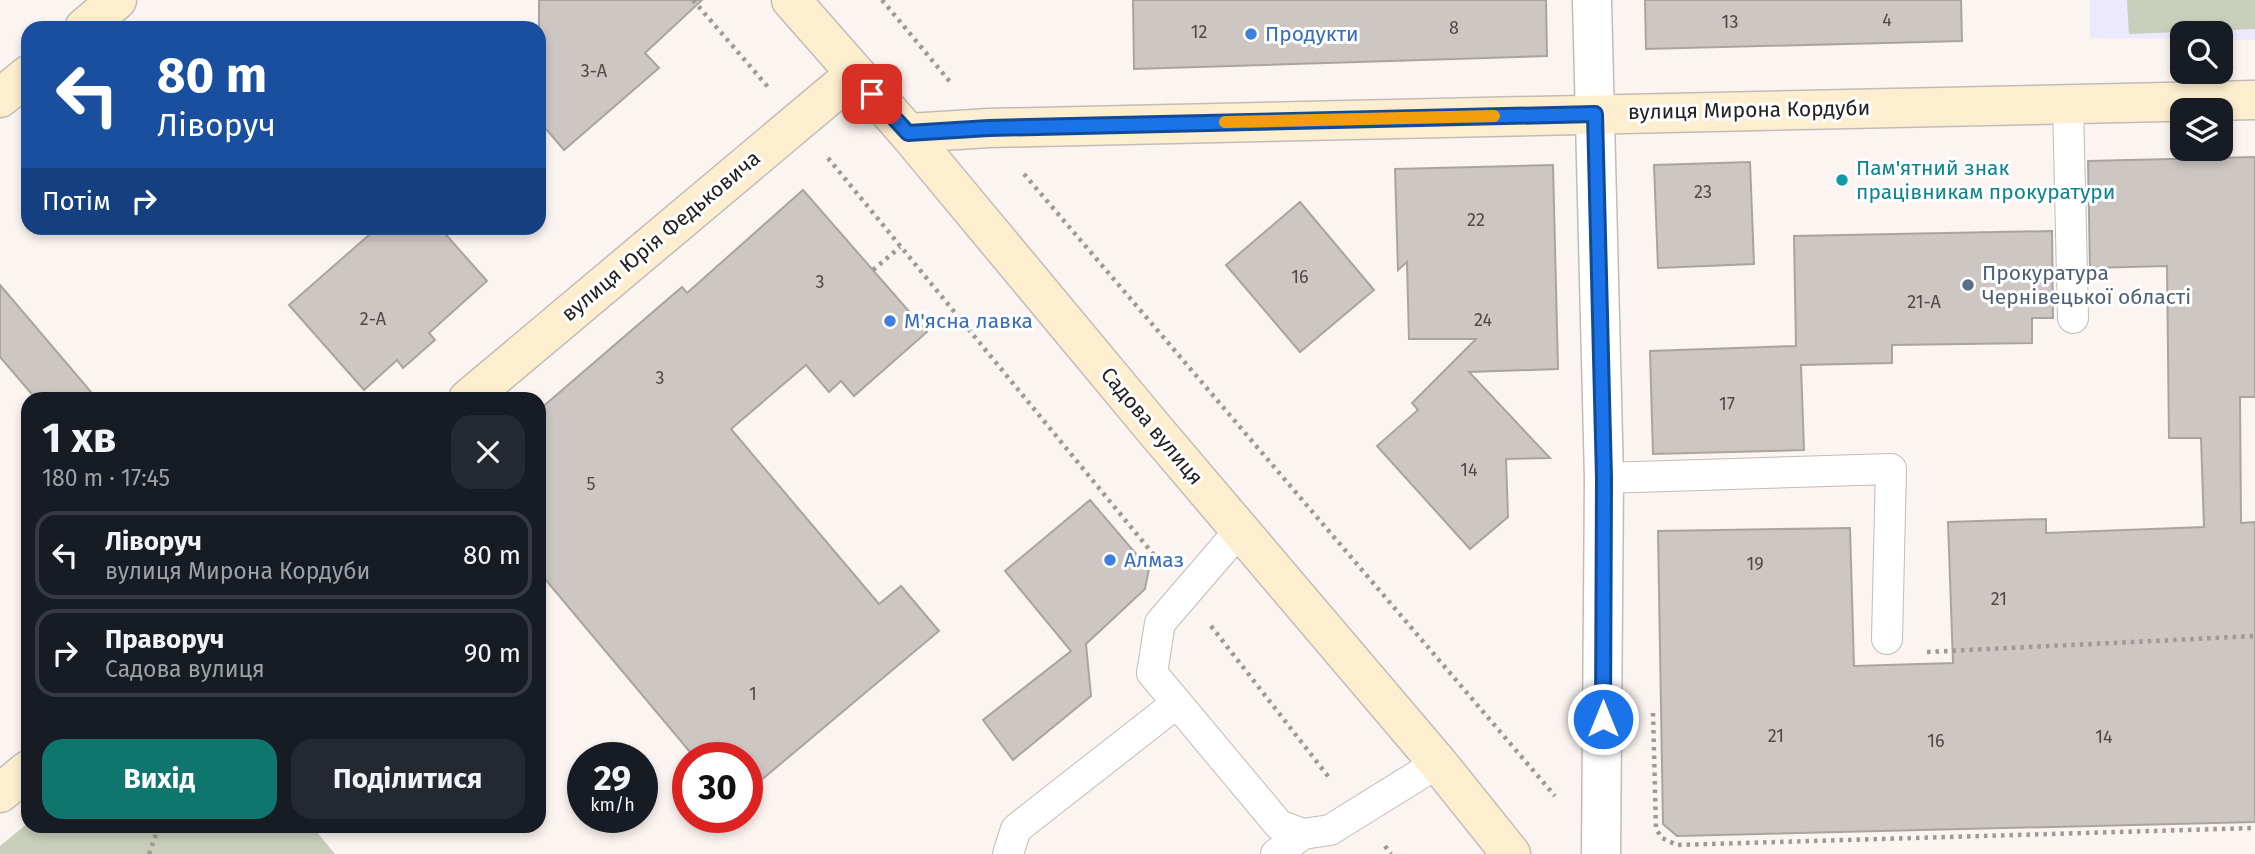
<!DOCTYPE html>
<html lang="uk">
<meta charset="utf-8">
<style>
body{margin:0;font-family:"Fira Sans",sans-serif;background:#242831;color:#f1f3f6;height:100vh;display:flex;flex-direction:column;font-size:26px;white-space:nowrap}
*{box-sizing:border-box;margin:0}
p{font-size:23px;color:#9ea1a6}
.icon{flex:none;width:38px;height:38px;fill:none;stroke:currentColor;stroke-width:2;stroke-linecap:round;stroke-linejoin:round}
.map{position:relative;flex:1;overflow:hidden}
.drawer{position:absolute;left:21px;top:392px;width:525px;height:441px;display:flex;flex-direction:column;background:#171b24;border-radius:21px;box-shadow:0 4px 10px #0003}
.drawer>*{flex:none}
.hud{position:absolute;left:21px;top:21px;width:525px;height:214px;border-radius:21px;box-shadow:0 4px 10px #0003;background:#1a4fa0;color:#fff;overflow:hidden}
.tools{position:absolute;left:2170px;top:21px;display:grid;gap:14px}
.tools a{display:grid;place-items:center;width:63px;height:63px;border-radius:14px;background:#171b24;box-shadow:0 4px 10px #0003;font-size:35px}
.speed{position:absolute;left:567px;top:742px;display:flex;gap:14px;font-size:35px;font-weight:700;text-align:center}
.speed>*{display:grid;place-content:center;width:91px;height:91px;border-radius:50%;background:#171b24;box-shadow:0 4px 10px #0003;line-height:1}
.speed small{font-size:18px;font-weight:400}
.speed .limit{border:10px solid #d22;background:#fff;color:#111}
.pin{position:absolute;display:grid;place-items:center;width:60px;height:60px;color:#fff;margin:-30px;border-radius:14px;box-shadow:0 4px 10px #0006}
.me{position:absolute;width:77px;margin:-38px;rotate:0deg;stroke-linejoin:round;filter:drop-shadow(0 0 5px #0008)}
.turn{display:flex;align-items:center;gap:24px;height:147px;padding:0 21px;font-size:32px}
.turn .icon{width:91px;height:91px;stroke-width:2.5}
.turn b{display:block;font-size:49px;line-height:60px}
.then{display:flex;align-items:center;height:66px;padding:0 21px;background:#0003;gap:14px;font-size:26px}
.round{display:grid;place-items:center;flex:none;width:74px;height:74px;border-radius:21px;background:#242831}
.headline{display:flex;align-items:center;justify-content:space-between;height:119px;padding:0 21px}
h1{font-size:42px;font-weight:700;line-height:52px}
.primary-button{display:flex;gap:14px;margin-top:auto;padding:14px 21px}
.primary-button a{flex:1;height:80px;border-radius:21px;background:#0f766e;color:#fff;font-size:28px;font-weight:700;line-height:80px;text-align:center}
.primary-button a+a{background:#242831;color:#f1f3f6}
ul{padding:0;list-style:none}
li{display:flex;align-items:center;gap:21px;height:88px;margin:0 14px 10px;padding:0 7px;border:4px solid #363941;border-radius:21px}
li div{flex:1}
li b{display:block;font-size:26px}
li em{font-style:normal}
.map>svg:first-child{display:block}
.education{fill:#ece9ff}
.green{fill:#c9cfbb}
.building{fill:#cdc6c3;stroke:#aaa4a1;stroke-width:2}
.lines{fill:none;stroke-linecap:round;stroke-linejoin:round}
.lane-casing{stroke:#c2bcb9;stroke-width:32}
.street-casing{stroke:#c2bcb9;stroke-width:41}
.secondary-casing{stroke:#c2bcb9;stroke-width:41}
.path{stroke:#9f9997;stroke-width:4.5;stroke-dasharray:3.5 5;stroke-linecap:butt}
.lane{stroke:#fff;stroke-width:30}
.street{stroke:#fff;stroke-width:38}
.secondary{stroke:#fdeecf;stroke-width:38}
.route-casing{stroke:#114b97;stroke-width:18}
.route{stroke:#1a73e8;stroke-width:12}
.slow{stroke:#f59e0b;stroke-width:12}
.shop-dot{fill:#3f7fe0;stroke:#fff;stroke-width:2.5}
.culture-dot{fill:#0f9aa8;stroke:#fff;stroke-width:2.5}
.service-dot{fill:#5c6f8a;stroke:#fff;stroke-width:2.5}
.labels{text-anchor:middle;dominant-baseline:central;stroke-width:6;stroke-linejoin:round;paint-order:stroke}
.number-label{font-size:18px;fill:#4e4a48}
.shop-label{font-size:21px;fill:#366cbe;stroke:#fff;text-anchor:start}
.street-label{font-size:21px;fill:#23201f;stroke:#fff}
.culture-label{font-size:21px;fill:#0d838f;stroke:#fff;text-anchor:start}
.service-label{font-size:21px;fill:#4e5e75;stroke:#fff;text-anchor:start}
</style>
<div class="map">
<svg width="2255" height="854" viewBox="0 0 2255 854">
<rect width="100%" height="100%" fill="#fbf4f1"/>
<polygon class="education" points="2090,0 2255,0 2255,40 2221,40 2221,33 2182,33 2182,39 2090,38"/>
<g class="green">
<polygon points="2127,0 2255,0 2255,29 2129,34"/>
<polygon points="28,823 28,826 312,826 335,854 0,854 0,846"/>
</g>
<g class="building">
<polygon points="539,0 702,0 645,53 659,68 564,150 539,121"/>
<polygon points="1133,0 1546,0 1547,56 1134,69"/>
<polygon points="1645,0 1961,0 1962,41 1646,49"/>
<polygon points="2255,157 2255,397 2240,397 2241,523 2255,522 2255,822 1677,836 1663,824 1658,531 1850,528 1854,666 1953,663 1948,522 2046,519 2046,533 2204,527 2201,438 2169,438 2167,266 2090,268 2088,161"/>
<polygon points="1750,162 1754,264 1658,268 1654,165"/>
<polygon points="1553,165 1558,369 1469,372 1550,458 1506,459 1508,517 1470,549 1377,446 1418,410 1412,403 1476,339 1409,339 1407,262 1398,270 1395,169"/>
<polygon points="803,190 927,332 854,396 841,381 829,392 806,365 731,429 879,604 901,586 939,631 747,792 747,758 695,758 539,572 539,410 682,287 687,293"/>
<polygon points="1300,202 1374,290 1300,352 1226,265"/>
<polygon points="377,228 440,228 487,281 429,333 435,340 403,368 397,360 364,390 289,305"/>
<polygon points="2052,231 2053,318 2032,318 2032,343 1892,345 1892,363 1801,365 1804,450 1653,454 1650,351 1796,346 1794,236"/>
<polygon points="0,285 97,399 36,399 0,357"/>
<polygon points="1090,500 1149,569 1145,589 1086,644 1091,696 1013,760 983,720 1071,651 1005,571"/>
</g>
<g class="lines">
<defs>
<g id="lane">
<polyline points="2068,104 2073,318"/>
<polyline points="1604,478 1891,469 1887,639"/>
<polyline points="1240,530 1160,623 1152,673 1279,825 1303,834 1330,830 1438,763"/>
<polyline points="1008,854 1016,829 1177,703"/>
<polyline points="1276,854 1303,834"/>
</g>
<polyline id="street" points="1592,0 1604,478 1601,854"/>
<g id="secondary">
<polyline points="791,0 908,133 1155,430 1438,763 1511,854"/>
<polyline points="84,28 117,0"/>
<polyline points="0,98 28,75"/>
<polyline points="908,133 989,128 2255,100"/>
<polyline points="468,399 855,74"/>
<polyline points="0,793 28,770"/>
</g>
</defs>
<use href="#lane" class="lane-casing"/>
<use href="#street" class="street-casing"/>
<use href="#secondary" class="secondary-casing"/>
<g class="path">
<polyline points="693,0 768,87"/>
<polyline points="882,0 951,83"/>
<polyline points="828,158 1158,560"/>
<polyline points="1024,174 1555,796"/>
<polyline points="873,270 900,247"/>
<polyline points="1211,626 1331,780"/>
<polyline points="1927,652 2255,636"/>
<polyline points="1653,713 1656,829 1662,838 1677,845 2255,828"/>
<polyline points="1385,846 1391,854"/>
<polyline points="149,854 159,826"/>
</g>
<use href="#lane" class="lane"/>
<use href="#street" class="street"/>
<use href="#secondary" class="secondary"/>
</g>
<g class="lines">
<defs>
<polyline id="route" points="872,94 908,133 989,128 1595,114 1604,478 1603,719"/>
</defs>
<use href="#route" class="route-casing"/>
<use href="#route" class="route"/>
<polyline class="slow" points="1225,122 1494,116"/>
</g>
<g class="shop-dot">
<circle cx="1251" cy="34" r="7"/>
<circle cx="890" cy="321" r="7"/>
<circle cx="1110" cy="560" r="7"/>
</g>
<circle class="culture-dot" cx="1842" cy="180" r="7"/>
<circle class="service-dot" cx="1968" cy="285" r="7"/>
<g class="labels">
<g class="number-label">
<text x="1887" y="20">4</text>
<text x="1730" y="22">13</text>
<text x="1454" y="28">8</text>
<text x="1199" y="32">12</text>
<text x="594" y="71">3-А</text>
<text x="1703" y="192">23</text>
<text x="1476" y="220">22</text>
<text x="1300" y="277">16</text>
<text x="820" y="282">3</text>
<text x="1924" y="302">21-А</text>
<text x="373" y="319">2-А</text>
<text x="1483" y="320">24</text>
<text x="660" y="378">3</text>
<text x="1727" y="404">17</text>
<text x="1469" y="470">14</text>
<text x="591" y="484">5</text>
<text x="1755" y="564">19</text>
<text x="1999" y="599">21</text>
<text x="753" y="694">1</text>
<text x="1776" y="736">21</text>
<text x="2104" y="737">14</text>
<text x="1936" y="741">16</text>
</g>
<g class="shop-label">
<text x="1265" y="34">Продукти</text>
<text x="904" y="321">М'ясна лавка</text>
<text x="1124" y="560">Алмаз</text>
</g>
<g class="street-label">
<text transform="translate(1749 110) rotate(-1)">вулиця Мирона Кордуби</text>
<text transform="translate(661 236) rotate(-40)">вулиця Юрія Федьковича</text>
<text transform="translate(1152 426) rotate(50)">Садова вулиця</text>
</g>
<g class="culture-label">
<text x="1856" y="168">Пам'ятний знак<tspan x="1856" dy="24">працівникам прокуратури</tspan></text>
</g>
<g class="service-label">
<text x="1982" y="273">Прокуратура<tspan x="1982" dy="24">Чернівецької області</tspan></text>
</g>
</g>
</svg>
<div class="tools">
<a><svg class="icon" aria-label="search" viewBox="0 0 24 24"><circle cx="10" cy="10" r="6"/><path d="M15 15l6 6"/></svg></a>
<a><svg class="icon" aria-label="layers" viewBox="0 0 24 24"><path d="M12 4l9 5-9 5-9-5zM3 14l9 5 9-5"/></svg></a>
</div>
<div class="speed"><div>29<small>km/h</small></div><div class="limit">30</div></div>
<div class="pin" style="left:872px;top:94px;background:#d93025"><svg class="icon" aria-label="arrive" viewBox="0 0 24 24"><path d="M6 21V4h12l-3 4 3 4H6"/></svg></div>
<svg class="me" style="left:1603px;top:719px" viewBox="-20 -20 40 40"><circle r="17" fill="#1a73e8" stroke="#fff" stroke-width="3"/><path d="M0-11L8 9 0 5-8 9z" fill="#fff"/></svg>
<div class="hud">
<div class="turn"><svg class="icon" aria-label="left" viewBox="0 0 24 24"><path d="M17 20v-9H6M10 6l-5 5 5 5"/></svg><div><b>80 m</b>Ліворуч</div></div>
<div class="then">Потім<svg class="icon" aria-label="right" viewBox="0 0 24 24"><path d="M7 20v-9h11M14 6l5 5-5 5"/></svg></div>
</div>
<section class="drawer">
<div class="headline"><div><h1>1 хв</h1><p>180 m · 17:45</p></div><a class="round"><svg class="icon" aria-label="close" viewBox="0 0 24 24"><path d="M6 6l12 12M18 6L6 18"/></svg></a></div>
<ul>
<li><svg class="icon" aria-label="left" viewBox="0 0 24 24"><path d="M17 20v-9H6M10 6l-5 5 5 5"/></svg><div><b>Ліворуч</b><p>вулиця Мирона Кордуби</p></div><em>80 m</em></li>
<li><svg class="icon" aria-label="right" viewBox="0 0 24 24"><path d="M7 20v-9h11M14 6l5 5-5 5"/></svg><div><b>Праворуч</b><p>Садова вулиця</p></div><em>90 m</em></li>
</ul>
<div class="primary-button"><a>Вихід</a><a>Поділитися</a></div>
</section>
</div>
